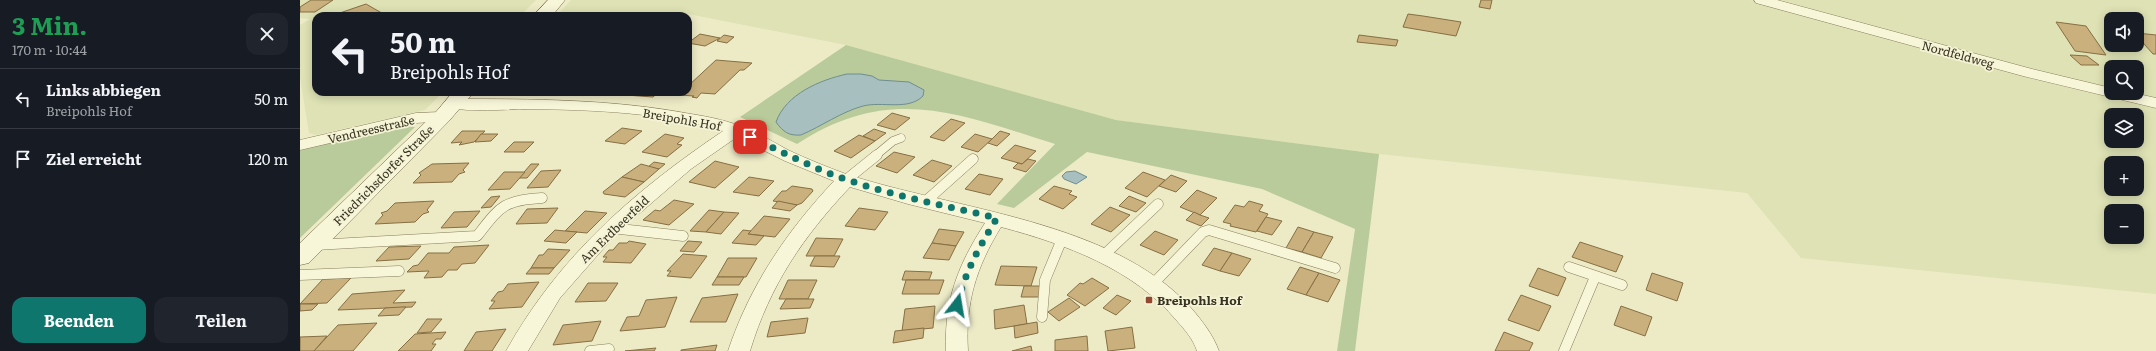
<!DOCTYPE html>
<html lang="de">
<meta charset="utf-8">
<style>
body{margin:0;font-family:Literata,serif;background:#20242c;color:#f1f3f6;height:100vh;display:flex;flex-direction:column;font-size:15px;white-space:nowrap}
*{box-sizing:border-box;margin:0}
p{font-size:13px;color:#9ea1a6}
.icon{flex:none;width:22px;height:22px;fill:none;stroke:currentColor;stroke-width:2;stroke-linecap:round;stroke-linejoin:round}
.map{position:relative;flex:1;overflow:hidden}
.panel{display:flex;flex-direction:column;background:#171b24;width:300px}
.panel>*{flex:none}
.top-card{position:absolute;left:12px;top:12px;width:380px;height:84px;border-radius:12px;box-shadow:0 2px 10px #0003;background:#171b24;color:#f1f3f6;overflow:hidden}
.buttons{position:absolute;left:1804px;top:12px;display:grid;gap:8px}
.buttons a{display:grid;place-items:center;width:40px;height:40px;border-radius:8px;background:#171b24;box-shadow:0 2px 10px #0003;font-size:20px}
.pin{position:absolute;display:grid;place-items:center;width:34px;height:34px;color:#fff;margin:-17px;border-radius:8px;box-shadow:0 2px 6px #0006}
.me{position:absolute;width:44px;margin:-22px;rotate:14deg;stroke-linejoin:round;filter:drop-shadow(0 0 3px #0008)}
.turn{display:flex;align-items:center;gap:14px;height:84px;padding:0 12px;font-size:18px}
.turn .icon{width:52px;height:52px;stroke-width:2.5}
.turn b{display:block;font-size:28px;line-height:34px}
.round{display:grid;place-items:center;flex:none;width:42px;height:42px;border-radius:12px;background:#20242c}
.head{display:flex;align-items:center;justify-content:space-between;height:68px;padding:0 12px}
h1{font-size:24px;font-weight:700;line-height:30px;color:#1e9e55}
.button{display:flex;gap:8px;margin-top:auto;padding:8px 12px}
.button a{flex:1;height:46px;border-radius:12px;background:#0f766e;color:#fff;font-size:16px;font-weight:700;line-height:46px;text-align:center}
.button a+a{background:#20242c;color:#f1f3f6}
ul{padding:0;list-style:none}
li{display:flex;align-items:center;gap:12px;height:60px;padding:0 12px;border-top:1px solid #363941}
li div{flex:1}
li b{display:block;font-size:15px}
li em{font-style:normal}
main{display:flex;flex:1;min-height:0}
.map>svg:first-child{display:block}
.farmland{fill:#dee2b4;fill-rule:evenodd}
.green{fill:#b9cb9a}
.water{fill:#a7c0bf;stroke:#6e8e8f}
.building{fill:#c9b07d;stroke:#866f43}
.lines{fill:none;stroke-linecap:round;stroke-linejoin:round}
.lane-far1-casing{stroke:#877e5c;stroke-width:9}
.lane-casing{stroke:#877e5c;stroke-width:11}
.street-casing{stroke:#877e5c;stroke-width:1}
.secondary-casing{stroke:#695f3f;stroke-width:1}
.lane-far1{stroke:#f8f6d9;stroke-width:8}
.lane{stroke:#f8f6d9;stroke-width:10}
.street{fill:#f8f6d9;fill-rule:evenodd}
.secondary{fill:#f8f6d9;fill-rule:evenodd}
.route{stroke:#0f766e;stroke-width:7;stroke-dasharray:0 12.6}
.poi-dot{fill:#94482f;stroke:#f4f3d5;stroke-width:1.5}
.labels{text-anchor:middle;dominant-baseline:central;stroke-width:3.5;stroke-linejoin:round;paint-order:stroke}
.street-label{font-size:12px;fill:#383220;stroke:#f4f3d5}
.poi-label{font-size:12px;font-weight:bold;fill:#383220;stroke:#f4f3d5;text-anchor:start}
</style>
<main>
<section class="panel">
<div class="head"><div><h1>3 Min.</h1><p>170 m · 10:44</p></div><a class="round"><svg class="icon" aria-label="close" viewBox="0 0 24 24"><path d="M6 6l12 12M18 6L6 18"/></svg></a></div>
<ul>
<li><svg class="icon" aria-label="left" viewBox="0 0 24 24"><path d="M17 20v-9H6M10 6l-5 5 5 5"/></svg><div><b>Links abbiegen</b><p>Breipohls Hof</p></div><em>50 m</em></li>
<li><svg class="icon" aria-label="arrive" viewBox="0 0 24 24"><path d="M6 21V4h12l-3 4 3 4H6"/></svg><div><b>Ziel erreicht</b></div><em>120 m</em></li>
</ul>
<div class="button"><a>Beenden</a><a>Teilen</a></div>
</section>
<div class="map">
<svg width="1856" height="351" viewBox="0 0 1856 351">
<rect width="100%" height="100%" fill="#edebc6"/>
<g class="farmland">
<polygon points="0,0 236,0 220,16 16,16 16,92 143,92 125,110 16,135 9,133 0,77 0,25 10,19 0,18"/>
<path d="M271,0H1450L1758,85L1856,108V294L1501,258L1447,193L1079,154L816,120L546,45L378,12L259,13ZM1811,115H1837V141H1811ZM1811,163H1837V189H1811ZM1811,211H1837V237H1811Z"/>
<path d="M1481,0H1856V99L1830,93H1837V67H1811V89L1597,34ZM1811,19H1837V45H1811Z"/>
</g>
<g class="green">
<path d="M546,45L816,120L1079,154L1055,351H1037L1055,229L962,189L787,152L714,208L697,204L755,144C659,114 590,83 497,144L440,117Z"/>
<polygon points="99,126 115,127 0,238 0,150"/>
</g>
<g class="water">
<path d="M547,74H561L572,76L579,80L609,82L624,90L623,96C608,111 583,101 563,106C541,112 522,126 501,135C489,136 483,132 476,122C486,94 520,80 547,74Z"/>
<polygon points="775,171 787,177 776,184 764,179 762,176 766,172"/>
</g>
<g class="building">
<polygon points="11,0 33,0 15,12 0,12 0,7"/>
<polygon points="1181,0 1192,0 1190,9 1179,7"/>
<polygon points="66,4 87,16 34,15"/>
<polygon points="1108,14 1123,16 1161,22 1156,36 1103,27"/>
<polygon points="1756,22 1786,26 1806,55 1775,51"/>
<polygon points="1837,33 1856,35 1856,54 1853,54 1837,36"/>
<polygon points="400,34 420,38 405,46 388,43"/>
<polygon points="424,35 434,37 427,43 417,41"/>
<polygon points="1059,35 1098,40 1096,46 1057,42"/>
<polygon points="1770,55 1787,56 1799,65 1781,65"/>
<polygon points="416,60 452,63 444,70 440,70 415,94 401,93 397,98 392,97 394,96 379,95 382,92 388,92 388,86"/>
<polygon points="329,92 359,92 353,97 326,95"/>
<polygon points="592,113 610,118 595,130 577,125"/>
<polygon points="651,119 665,123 644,141 630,137"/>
<polygon points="322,128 342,131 325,144 305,141"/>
<polygon points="574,129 586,133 575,141 563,136"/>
<polygon points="162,131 185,131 174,142 159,145 162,142 151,143"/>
<polygon points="700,131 710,134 697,146 688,143"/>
<polygon points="181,134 198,134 191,141 175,142"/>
<polygon points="365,134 384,138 377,144 382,145 367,157 342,152"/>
<polygon points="675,134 692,139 678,152 661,147"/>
<polygon points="559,135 575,141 551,158 534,151"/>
<polygon points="214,142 234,142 224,152 204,152"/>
<polygon points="715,145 736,151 722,164 701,158"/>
<polygon points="594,152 615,157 597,173 576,166"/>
<polygon points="728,159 736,161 726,172 713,168 718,163 722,164"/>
<polygon points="632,160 652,166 634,182 613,175"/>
<polygon points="415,161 439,167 415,188 389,182"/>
<polygon points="354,162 365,164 359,169 348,167"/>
<polygon points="169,163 163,170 165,172 159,174 152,182 113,183 121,175 119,173 132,164"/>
<polygon points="231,164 239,164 227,178 219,178"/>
<polygon points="341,164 359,169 344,182 322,177"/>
<polygon points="261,170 248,187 227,188 241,171"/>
<polygon points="204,172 225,172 210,189 188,190"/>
<polygon points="843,172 865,180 847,197 825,188"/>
<polygon points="679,174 703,179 690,195 665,189"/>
<polygon points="871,175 887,181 876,192 859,186"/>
<polygon points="322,177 344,182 325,197 304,194 303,192"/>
<polygon points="449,177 474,181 459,196 433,192"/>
<polygon points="492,186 512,189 513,191 502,203 497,205 473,201 482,191 486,191"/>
<polygon points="754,186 772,191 769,194 777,197 763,209 739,199"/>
<polygon points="897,190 917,198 900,215 880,207"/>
<polygon points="200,196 191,207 181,208 191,197"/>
<polygon points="829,196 846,203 836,212 819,206"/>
<polygon points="374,200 394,204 369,225 343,220 355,210 360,211"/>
<polygon points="134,201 127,210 129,212 123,214 115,222 75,224 83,215 81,213 87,211 95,203"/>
<polygon points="478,201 497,205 490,211 472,208"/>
<polygon points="949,201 963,205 959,211 968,214 956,232 930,226 931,224 923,222 935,205 944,207"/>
<polygon points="810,207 830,215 811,232 791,224"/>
<polygon points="258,208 247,223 216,224 227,209"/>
<polygon points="559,208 588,212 575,230 545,226"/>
<polygon points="409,210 424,212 406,232 390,231"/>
<polygon points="180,211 167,227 141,228 154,212"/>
<polygon points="285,211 307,213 287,233 265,231"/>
<polygon points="424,212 439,213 421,234 406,232"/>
<polygon points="894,212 900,215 909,218 901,226 886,220"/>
<polygon points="464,216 490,219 475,237 448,234"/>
<polygon points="966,217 982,221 972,235 957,231"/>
<polygon points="998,227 1014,232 1002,252 986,248"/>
<polygon points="639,229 664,232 656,246 632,243"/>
<polygon points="255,230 265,231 277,232 266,243 244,241"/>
<polygon points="443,230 451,231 448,234 464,236 456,245 432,243"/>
<polygon points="855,231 878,240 864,255 840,245"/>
<polygon points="1014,232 1033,237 1021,258 1002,252"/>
<polygon points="516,238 543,239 534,256 506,256"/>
<polygon points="329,241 346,244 331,263 303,262 307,257 303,257 309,250 313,250 319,243 327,243"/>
<polygon points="388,241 402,242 394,252 380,251"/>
<polygon points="1280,242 1323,256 1316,272 1272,257"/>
<polygon points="632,243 656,246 649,260 623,258"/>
<polygon points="189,245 175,263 162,264 157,270 148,270 142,277 124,278 129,271 107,272 113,266 118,265 128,253 149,253 154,247"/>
<polygon points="121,246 109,259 76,261 89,247"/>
<polygon points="914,248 932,253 920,271 902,265"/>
<polygon points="248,249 270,250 254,268 231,268 239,255 243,255"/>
<polygon points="932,253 951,259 939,276 920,271"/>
<polygon points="383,254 407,256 391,278 367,276 371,271 367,271"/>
<polygon points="515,256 540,256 534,267 510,266"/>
<polygon points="428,258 457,258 446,277 417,277"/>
<polygon points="701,266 737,267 731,286 695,285"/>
<polygon points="1000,267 1019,273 1006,295 987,289"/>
<polygon points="231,268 254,268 249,274 226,274"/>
<polygon points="1238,268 1266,278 1258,296 1229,286"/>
<polygon points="605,271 632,272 629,280 602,280"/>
<polygon points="1019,273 1040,280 1028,302 1006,295"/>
<polygon points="1352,273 1383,283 1377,301 1346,290"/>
<polygon points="417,277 444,277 439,285 412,285"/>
<polygon points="51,278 27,303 0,304 23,279"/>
<polygon points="792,278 809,288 785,306 767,295 780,283 783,284"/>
<polygon points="488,280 517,280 508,299 479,299"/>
<polygon points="606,280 644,280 639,294 602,294"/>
<polygon points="239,282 222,307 189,309 195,301 191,301 198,292 203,291 208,284"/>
<polygon points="288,283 318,283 306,301 275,302"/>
<polygon points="724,286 740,286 739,297 721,297"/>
<polygon points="105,290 93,303 116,302 112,307 38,310 52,294"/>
<polygon points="438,294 426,322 390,322 402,298"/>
<polygon points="817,295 831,301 816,315 803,308"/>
<polygon points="1221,295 1251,306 1239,331 1208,320"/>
<polygon points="377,297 365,327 320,331 327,317 339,316 346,300"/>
<polygon points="769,298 780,307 759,321 748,312"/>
<polygon points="486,299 514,299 510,308 480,309"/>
<polygon points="0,304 18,304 12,310 0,311"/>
<polygon points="724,305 727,324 695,329 694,310"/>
<polygon points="635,306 633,328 602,331 605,309"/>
<polygon points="1321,306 1352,317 1345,336 1314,325"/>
<polygon points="101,307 106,307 99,315 78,316 85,308"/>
<polygon points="508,318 505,333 467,337 471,322"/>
<polygon points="127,319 142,319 131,332 117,333"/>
<polygon points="301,321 292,341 253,345 263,325"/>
<polygon points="737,322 738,333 715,338 714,326"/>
<polygon points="77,323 53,351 14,351 38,325"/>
<polygon points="832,327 835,348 808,351 805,331"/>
<polygon points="624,328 623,338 593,343 595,331"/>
<polygon points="206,329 192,351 164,351 176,332"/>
<polygon points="146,332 141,339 136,339 132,344 136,344 131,351 98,351 115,334"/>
<polygon points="1204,332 1233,343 1229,351 1195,351"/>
<polygon points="27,336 14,351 0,351 0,337"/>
<polygon points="787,336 788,351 755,351 755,340"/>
<polygon points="417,345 415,351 381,351 381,350"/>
<polygon points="731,346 732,351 712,351"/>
<polygon points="356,348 354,351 325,351"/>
</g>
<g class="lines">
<defs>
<polyline id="lane-far1" points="575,156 593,141 601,138"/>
<g id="lane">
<polyline points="546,180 577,155"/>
<polyline points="626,201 673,159"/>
<polyline points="311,228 383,236"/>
<path d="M15,245L177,236C200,207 203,200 242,198"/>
<polyline points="803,256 858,204"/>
<polyline points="1269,267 1322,285"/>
<polyline points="0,275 99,271"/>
<polyline points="853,284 903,232 909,230 1035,268"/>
<polyline points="742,317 745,280 762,239"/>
<polyline points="290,351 309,349"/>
<polyline points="1264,351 1295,277"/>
</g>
<g id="street">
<polygon points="1454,0 1477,0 1732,69 1811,88 1811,93 1834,93 1856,98 1856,108 1723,76 1456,3"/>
<path d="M153,99C233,99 312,99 391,114C410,117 430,121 447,129C462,135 475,143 488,150C507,159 527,167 546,174C655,210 813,220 892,309C903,322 913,335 919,351H897C893,339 885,330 877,321C834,269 765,244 701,227C676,268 665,303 668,351H646C644,300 658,265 685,223L608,204L550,187C503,237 470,285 450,351H428C450,285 487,231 534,181L485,161L437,137L391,169L318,232L260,298L228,351H206C259,256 334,191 423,131C361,112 293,110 229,109C206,109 169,113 147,107L145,104L147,101Z"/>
<polygon points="142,112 148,113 150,117 148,121 116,123 0,150 0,140 116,113"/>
</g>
<g id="secondary">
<polygon points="248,0 265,0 252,16 233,16"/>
<polygon points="153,92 174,92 149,121 9,263 0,265 0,243 135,113"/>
</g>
</defs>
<use href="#lane-far1" class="lane-far1-casing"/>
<use href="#lane" class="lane-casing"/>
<use href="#street" class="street-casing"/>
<use href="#secondary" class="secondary-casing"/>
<use href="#lane-far1" class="lane-far1"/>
<use href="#lane" class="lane"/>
<use href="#street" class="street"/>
<use href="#secondary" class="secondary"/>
</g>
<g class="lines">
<path class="route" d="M450,137C483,152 514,169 548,180C597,197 647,206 697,218C678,249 666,270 657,305"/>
</g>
<rect class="poi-dot" x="845" y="296" width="8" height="8" rx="2"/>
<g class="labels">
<g class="street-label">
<text transform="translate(1658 54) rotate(15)">Nordfeldweg</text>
<text transform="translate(382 119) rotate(10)">Breipohls Hof</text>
<text transform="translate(71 129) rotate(-13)">Vendreesstraße</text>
<text transform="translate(83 175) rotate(-45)">Friedrichsdorfer Straße</text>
<text transform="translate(314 229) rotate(-44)">Am Erdbeerfeld</text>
</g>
<g class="poi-label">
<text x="857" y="300">Breipohls Hof</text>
</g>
</g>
</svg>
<div class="buttons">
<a><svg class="icon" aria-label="sound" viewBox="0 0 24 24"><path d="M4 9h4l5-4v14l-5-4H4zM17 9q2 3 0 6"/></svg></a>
<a><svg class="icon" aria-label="search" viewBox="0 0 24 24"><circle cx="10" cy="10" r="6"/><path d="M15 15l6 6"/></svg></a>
<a><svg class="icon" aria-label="layers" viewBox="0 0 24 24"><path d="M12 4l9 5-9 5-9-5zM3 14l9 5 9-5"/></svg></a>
<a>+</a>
<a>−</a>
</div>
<div class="pin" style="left:450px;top:137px;background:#d93025"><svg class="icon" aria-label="arrive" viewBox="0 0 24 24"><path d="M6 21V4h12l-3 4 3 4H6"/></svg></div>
<svg class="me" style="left:657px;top:305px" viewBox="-20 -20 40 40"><path d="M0-17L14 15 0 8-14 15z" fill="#0f766e" stroke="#fff" stroke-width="4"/></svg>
<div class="top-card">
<div class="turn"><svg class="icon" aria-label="left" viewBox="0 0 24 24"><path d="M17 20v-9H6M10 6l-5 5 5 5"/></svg><div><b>50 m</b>Breipohls Hof</div></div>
</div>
</div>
</main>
